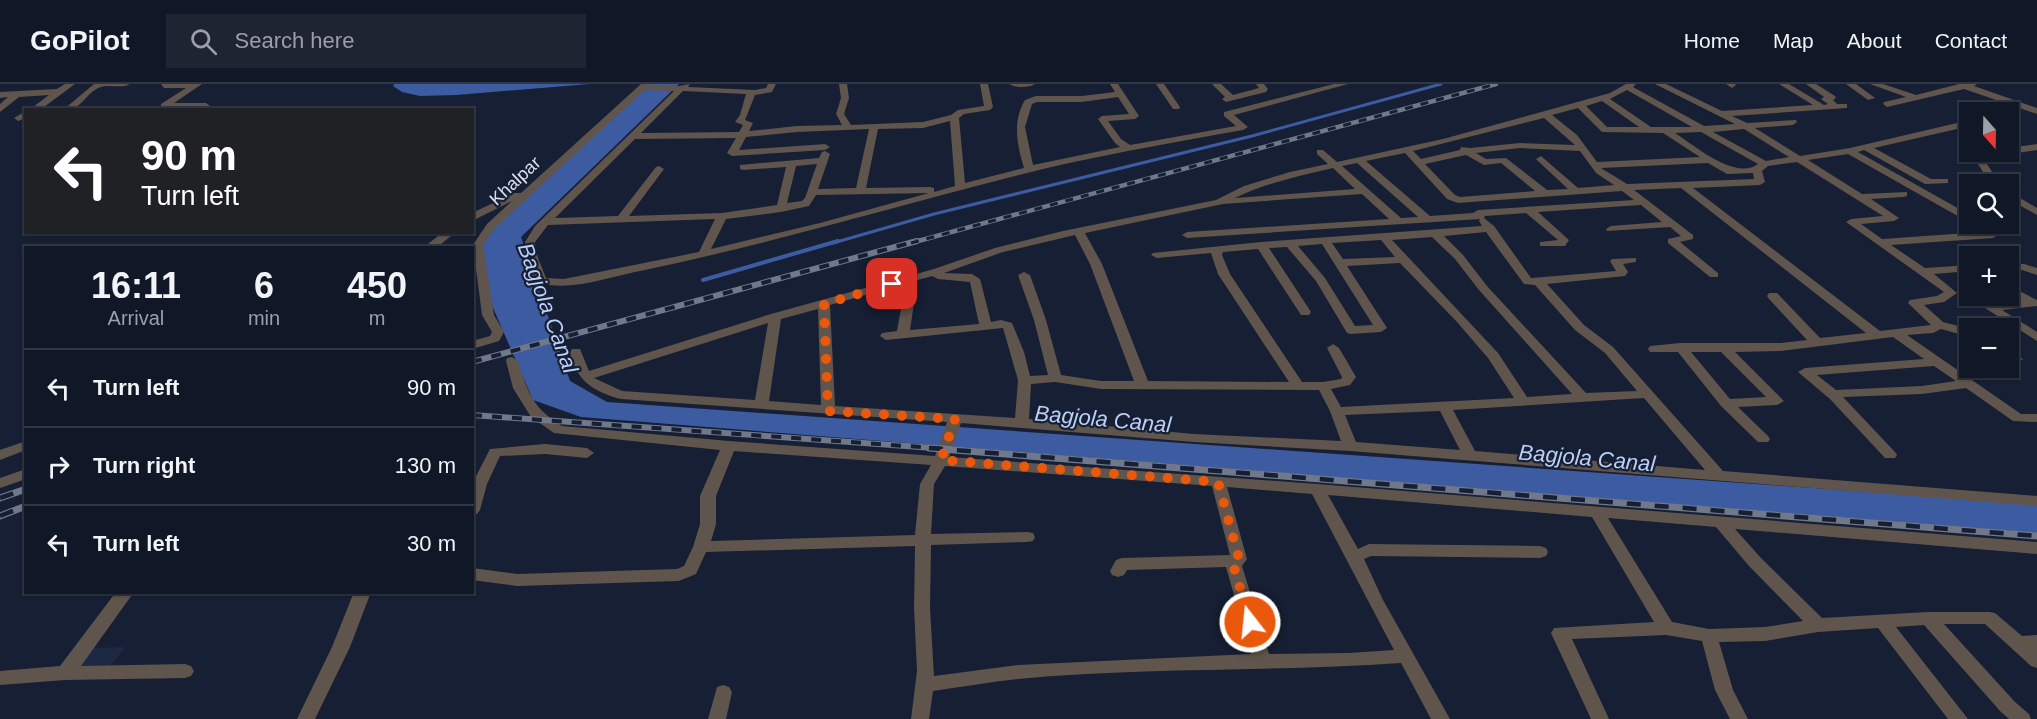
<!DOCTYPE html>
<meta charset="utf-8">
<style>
body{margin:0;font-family:Arial,sans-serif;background:#1e2432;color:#f1f3f6;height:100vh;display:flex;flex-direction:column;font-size:22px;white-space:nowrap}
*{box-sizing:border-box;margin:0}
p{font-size:20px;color:#9c9fa7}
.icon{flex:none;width:33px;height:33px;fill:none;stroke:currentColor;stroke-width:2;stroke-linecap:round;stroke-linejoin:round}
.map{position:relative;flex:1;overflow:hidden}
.details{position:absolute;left:24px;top:162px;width:450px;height:348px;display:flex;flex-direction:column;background:#101726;border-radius:0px;box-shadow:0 2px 4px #0004,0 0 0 2px #303643}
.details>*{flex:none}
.hud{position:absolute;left:24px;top:24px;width:450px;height:126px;border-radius:0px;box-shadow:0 2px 4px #0004,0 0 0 2px #303643;background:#202124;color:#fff;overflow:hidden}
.needle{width:39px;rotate:160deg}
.fabs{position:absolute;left:1959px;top:18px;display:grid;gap:12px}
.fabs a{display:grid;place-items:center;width:60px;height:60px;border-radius:0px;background:#101726;box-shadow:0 2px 4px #0004,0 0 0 2px #303643;font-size:30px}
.pin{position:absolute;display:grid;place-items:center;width:51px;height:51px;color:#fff;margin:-26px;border-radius:12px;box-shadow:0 3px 9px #0006}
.me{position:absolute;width:66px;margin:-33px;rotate:344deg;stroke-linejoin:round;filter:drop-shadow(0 0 4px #0008)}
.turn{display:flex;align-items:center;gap:21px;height:126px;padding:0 18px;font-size:27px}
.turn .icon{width:78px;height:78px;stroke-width:2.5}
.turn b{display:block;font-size:42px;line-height:51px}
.eta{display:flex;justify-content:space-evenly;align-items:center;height:102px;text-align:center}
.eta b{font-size:36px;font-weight:600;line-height:42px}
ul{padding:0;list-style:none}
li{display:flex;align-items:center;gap:18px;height:78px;padding:0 18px;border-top:2px solid #303643}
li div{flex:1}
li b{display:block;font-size:22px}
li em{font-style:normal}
header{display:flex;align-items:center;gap:36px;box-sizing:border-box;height:84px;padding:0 30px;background:#101726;border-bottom:2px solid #303643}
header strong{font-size:28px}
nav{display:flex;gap:33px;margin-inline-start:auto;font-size:21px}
.search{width:420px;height:54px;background:#1e2432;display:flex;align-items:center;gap:15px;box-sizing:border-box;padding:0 21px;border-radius:0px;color:#9c9fa7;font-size:22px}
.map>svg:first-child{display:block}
.built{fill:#1d2942}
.water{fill:#3d5ba1}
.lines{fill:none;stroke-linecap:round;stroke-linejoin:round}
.stream-far1{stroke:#3d5ba1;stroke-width:3}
.stream{stroke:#3d5ba1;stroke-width:4}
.street{fill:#5f554d;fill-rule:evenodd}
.rail-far2-casing{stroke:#707889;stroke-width:4.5}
.rail-far1-casing{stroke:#707889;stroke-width:6}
.rail-casing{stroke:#707889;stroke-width:7}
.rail-far2{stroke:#161f33;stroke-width:3;stroke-dasharray:8;stroke-linecap:butt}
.rail-far1{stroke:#161f33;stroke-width:4;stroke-dasharray:10;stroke-linecap:butt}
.rail{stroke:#161f33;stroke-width:4.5;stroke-dasharray:14;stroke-linecap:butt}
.route{stroke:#ea580c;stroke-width:10;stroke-dasharray:0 18}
.labels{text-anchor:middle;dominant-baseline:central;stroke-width:4.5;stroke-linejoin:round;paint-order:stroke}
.far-street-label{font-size:18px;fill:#d9e0ee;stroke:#161f33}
.water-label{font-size:22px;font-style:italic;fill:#bccff7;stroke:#161f33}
</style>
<header>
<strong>GoPilot</strong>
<div class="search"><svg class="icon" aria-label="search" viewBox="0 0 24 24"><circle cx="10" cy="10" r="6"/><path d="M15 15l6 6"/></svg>Search here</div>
<nav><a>Home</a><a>Map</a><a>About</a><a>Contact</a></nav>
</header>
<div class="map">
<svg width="2037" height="635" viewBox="0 0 2037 635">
<rect width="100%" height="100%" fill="#161f33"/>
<polygon class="built" points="125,563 108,585 70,587 88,564"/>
<g class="water">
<polygon points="394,0 590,0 457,11 420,12 402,8 393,2"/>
<polygon points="643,0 679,0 521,153 570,297 607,318 2037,420 2037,449 581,333 533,316 474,180 480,150"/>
</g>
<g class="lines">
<polyline class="stream-far1" points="833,159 934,130 1252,52 1441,0"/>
<polyline class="stream" points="703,196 838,157"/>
<g class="street">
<polygon points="65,0 75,0 40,26 29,26 49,11 19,13 0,28 0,20 8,13 0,14 0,8 57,5"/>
<path d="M94,0H130C121,5 110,0 101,3C85,8 84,26 63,26Z"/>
<polygon points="161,0 202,0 174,19 206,19 210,22 206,25 161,24 161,20 186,4 164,4"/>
<path d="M641,0L679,2L690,0L688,3L755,6L766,4L768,0H776L772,8L755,11L745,36L753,39L749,47L797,42L842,41L836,30L841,14L839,0H847L849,14L844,30L851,41L923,38L951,31L958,26L984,22L980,0H988L993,23L990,26L964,30L959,34L965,99L1024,84C1017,60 1012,38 1025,16L1036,12H1082L1115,8L1110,0H1118L1139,32L1135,35L1108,37L1121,55L1130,61L1236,42L1224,32V28L1334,0H1348L1234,31L1248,43L1243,46C1165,60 1088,73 1011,93C889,124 769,160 645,186C611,192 573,208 538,199L526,174L525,158L535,142L674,7L645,6L495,144L483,161L494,231L504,248L499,257L472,265V257L490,252L492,248L482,231L473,161L487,140L512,117L472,137V129L514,109H521ZM683,7L746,10L740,31L735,38L743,41L739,48L641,49ZM1118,13L1129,30L1102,32L1098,35L1115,59L1120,63L1033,81L1025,43L1032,20L1037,18H1082ZM950,37L955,102L934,108V104L930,103L866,104L878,45L923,44ZM869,45L856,104L818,105L830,70L825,67L822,68L819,74L740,81V85L743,86L786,83L777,121L722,129L629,132L664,85L659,82L656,83L618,132L555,134L635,55L736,54L727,69L732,72L825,66L830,63L825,60L739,66L746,53L797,48ZM817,80L805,114L802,117L787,119L796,82ZM929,109L820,139L711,165L726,135L781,128L809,122L816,111ZM715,135L699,168L564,195L546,194L538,174L535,158L548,141Z"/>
<path d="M1009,0H1035C1029,4 1015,4 1009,0Z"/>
<polygon points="1156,0 1164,0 1180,23 1179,25 1173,25"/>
<polygon points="1212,0 1221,0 1233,11 1259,4 1256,0 1264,0 1268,5 1266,8 1226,18 1222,15 1225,13"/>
<path d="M1626,0H1636L1633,3L1704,42L1735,40L1655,0H1666L1722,27L1813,21L1779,0H1789L1824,21L1828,20L1821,15L1824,13L1806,0H1816L1835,12L1836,14L1833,16L1837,20H1847V24L1732,32L1747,39L1796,36L1797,38L1793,41L1755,44L1800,72L1850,64L1970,36V42L1874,64L1931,95H1948V99L1925,100L1864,66L1858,68L1970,131V139L1848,70L1808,76L1862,110L1907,108V112L1903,113L1871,115L1899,134L1894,137L1861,140L1882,155L1982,148L1972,140H1983L1998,151L1993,154L1891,161L1925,184L1970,181V187L1934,190L1957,209L1944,218L1924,221L1943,238L1970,245V253L1941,245L1933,249L1907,251L2021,330H2037V338L2013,337L1966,304L1922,310L1843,313L1895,368L1897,371L1895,374H1885L1830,315L1798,288L1805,284L1924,275L1893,253L1781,267L1735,268L1784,317L1777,321L1738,323L1768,352L1770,355L1768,358H1758L1721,322L1678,268H1650L1648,265L1650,262L1680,259H1781L1807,256L1769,215L1767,212L1769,209H1777L1820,254L1866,249L1681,104L1634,106L1693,151V155L1680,158L1718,189V193H1710L1668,159V155L1681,152L1670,143L1607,147L1606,145L1611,142L1662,138L1641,121L1538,128L1569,156L1565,162H1540V158L1558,156L1526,129L1485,132L1484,134L1494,142L1531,194L1616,187L1610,177L1612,175L1636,174V178L1623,180L1628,188L1625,192L1547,200L1584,241L1613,263L1723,387L2037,412V422L1350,367L1194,358L961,339L949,373L1317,400L2037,458V470L1735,445L1761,474L1822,534L1928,528H1989L1995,529L2022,552L2037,551V584L2031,582L1985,540H1944L2015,618L2029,630L2031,635H2009L2001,628L1924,541L1896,543L1968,635H1948L1878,544L1818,548L1765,557L1719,558L1733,606L1748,635H1730L1715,606L1702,557L1666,551L1572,555L1609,635H1591L1551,549L1554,544L1654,538L1592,433L1328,411L1358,465L1369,460L1540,462L1546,464L1548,468L1546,472L1540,474L1371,472L1364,475L1383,516L1450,635H1431L1401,579C1274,588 1146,583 1018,595C990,598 961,603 933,607L929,635H911L917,587L914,524L915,462L706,468L696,490L679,497L517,502L472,496V484L517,490L677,485L684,482L693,463L700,440V412L720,366L554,349L531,333L513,304L506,277L507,274L512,273L518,277C528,309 533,324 562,342L729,357L935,372L947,338L621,315C594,308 576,297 570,268L572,265H580L589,287L771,230L934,185L995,164L1063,147L1216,116L1244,102L1290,88L1328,80L1317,70V66H1323L1337,78L1443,55L1610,9ZM1627,6L1692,43H1651L1610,15ZM1602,17L1639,43H1607L1586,22ZM1578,24L1602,48L1663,49L1700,73L1597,78L1577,51L1552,31ZM1544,34L1575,61L1520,59L1470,64L1461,63L1460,66L1421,75L1413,67ZM1744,45L1789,73L1766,77L1713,48ZM1701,48L1758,80C1735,97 1694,61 1675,49ZM1520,64L1580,67L1596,89L1614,101L1578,104L1541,72L1536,75L1538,77L1568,105L1547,106L1506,74L1486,75L1476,69ZM1405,69L1447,115L1458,119L1622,107L1634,116L1478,126L1473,129L1430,132L1366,77ZM1466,71L1484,81L1501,79L1535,107L1460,113L1455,111L1425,80ZM1797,78L1883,132L1851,135L1846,138L1944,208L1937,212L1910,216L1908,219L1931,241L1880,247L1693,104L1760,101L1765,98L1762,87L1768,82ZM1357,79L1418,133L1401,134L1342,82ZM1708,79L1727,90L1753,89L1754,95L1627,100L1601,84ZM1333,84L1355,105L1235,114C1266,99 1299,92 1333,84ZM1362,110L1389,135L1187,148L1182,151L1187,154L1480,135L1479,137L1482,142L1261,158L1153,169L1151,171L1157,174L1211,169L1218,190L1289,298L1148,297L1102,180L1085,149L1223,120ZM1486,148L1524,200L1535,201L1575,246L1605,269L1637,307L1586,309L1487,202L1463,171L1444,152ZM1075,151L1090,180L1134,297H1101L1061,291L1046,236L1030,191L1024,188L1018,191L1034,236L1048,291L1030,292L1024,268L1012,239L1001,236L991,238L980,195L972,190L944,189L1003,168ZM1432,153L1455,175L1479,206L1572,310L1527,313L1498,269L1392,156ZM1381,156L1395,173L1343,175L1332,159ZM1322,160L1373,241L1355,242L1325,194L1298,162ZM1287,163L1316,197L1347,249L1351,250L1381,248L1387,244L1347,182L1400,179L1457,238L1488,274L1514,314L1341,323L1331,305L1350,301L1356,293L1339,264L1333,260L1327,264L1342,293L1341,295L1323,298H1302L1230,190L1222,171L1223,168L1258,165L1301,231H1309L1311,228L1269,164ZM932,192L938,195L970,198L979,240L910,246L914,219L908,215L902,219L897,247L882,249L880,252L886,256L1003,244L1018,296L1015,334L835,322L830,221ZM818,225L821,321L769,317L781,235ZM768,239L755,316L622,307L594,294ZM1691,268H1721L1766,313L1730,315ZM1934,282L1956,297L1922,302L1836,306L1817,291ZM1055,298L1101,305L1319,306L1330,327L1341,357L1194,350L1029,335L1031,300ZM1644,314L1705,386L1475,367L1453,326ZM1440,327L1460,366L1356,358L1345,331ZM734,367L931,381L920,400L915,451L711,457L716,440V412ZM945,382L1212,402L1230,471L1122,474L1116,476L1110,487L1112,491L1118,493L1124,491L1127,486L1226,483L1251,570L1018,581L934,592L930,524L931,461L1027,458L1033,457L1035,453L1033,449L1027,448L931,450L934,400ZM1227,403L1312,410L1394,566L1349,569L1269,570L1242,482L1247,475ZM1608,434L1716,443L1749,482L1803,537L1765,543L1709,545L1672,538Z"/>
<polygon points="1726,0 1735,0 1736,1 1732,4"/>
<polygon points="1846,0 1856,0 1875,14 1868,16"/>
<polygon points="1870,0 1883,0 1916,11 1959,0 1977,0 1974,2 2037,24 2037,30 1964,5 1887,23 1883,20 1884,18 1906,13"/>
<polygon points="26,27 26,34 18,37 14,34"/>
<polygon points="2037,60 2037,66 1983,74 2000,100 1990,100 1980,83 1971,72 1987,68 2008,68 2008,64"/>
<polygon points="2008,107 2037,124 2037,131 2008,115"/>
<polygon points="443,148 456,148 436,164 423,164"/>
<polygon points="2008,179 2024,180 2037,184 2037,191 2022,186 2008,185"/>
<polygon points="2008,201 2037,216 2037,222 2002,226 2037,248 2037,257 1985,224 1987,221 2019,215 2008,209"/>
<polygon points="2008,267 2023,275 2017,279 2008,276"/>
<polygon points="26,357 26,366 0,376 0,366"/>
<polygon points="545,360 587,364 594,369 587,374 545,370 500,372 487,400 480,426 477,430 472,431 472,400 490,365"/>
<polygon points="26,385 26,395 0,404 0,394"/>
<polygon points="116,508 134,508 81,582 185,580 191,582 194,587 191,592 185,594 65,596 0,601 0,587 60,582"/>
<polygon points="354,508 371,508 350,563 315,635 297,635 332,563"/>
<polygon points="723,601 729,603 732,608 726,635 708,635 717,603"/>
</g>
<defs>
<polyline id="rail-far2" points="911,159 1496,0"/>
<g id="rail-far1">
<polyline points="472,278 917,157"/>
<polyline points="472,331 948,365"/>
</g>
<g id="rail">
<polyline points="929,364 2037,452"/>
<polyline points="0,414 26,405"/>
<polyline points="0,432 26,422"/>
</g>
</defs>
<use href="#rail-far2" class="rail-far2-casing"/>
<use href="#rail-far1" class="rail-far1-casing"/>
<use href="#rail" class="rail-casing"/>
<use href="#rail-far2" class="rail-far2"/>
<use href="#rail-far1" class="rail-far1"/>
<use href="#rail" class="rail"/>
</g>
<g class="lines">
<polyline class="route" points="892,200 824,220 828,327 955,335 941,376 1218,398 1239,475 1233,480 1250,538"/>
</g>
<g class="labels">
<g class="far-street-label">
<text transform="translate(515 97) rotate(-43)">Khalpar</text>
</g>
<g class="water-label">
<text transform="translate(548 224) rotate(70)">Bagjola Canal</text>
<text transform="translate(1103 335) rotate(5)">Bagjola Canal</text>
<text transform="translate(1587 374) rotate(5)">Bagjola Canal</text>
</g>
</g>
</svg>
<div class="fabs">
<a><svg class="needle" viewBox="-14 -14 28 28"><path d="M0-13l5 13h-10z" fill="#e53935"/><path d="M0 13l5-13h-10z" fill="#9c9fa7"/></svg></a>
<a><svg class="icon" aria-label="search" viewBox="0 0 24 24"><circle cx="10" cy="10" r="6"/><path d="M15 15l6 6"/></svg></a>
<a>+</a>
<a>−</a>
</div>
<div class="pin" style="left:892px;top:200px;background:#d93025"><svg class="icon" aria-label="arrive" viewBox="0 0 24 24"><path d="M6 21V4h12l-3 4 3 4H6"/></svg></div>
<svg class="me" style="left:1250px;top:538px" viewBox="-20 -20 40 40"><circle r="17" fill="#ea580c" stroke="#fff" stroke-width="3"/><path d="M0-11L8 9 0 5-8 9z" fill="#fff"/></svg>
<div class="hud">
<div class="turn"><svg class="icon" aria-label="left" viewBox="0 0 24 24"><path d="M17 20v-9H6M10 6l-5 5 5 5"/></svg><div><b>90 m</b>Turn left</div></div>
</div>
<section class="details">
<div class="eta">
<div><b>16:11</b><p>Arrival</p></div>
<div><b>6</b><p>min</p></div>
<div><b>450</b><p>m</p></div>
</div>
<ul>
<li><svg class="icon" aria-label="left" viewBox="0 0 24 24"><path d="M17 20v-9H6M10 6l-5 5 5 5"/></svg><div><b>Turn left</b></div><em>90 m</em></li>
<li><svg class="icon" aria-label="right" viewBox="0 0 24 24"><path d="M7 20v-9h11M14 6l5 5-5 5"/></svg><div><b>Turn right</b></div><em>130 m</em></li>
<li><svg class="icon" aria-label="left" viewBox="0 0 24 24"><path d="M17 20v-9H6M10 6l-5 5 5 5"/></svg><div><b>Turn left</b></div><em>30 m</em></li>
</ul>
</section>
</div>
